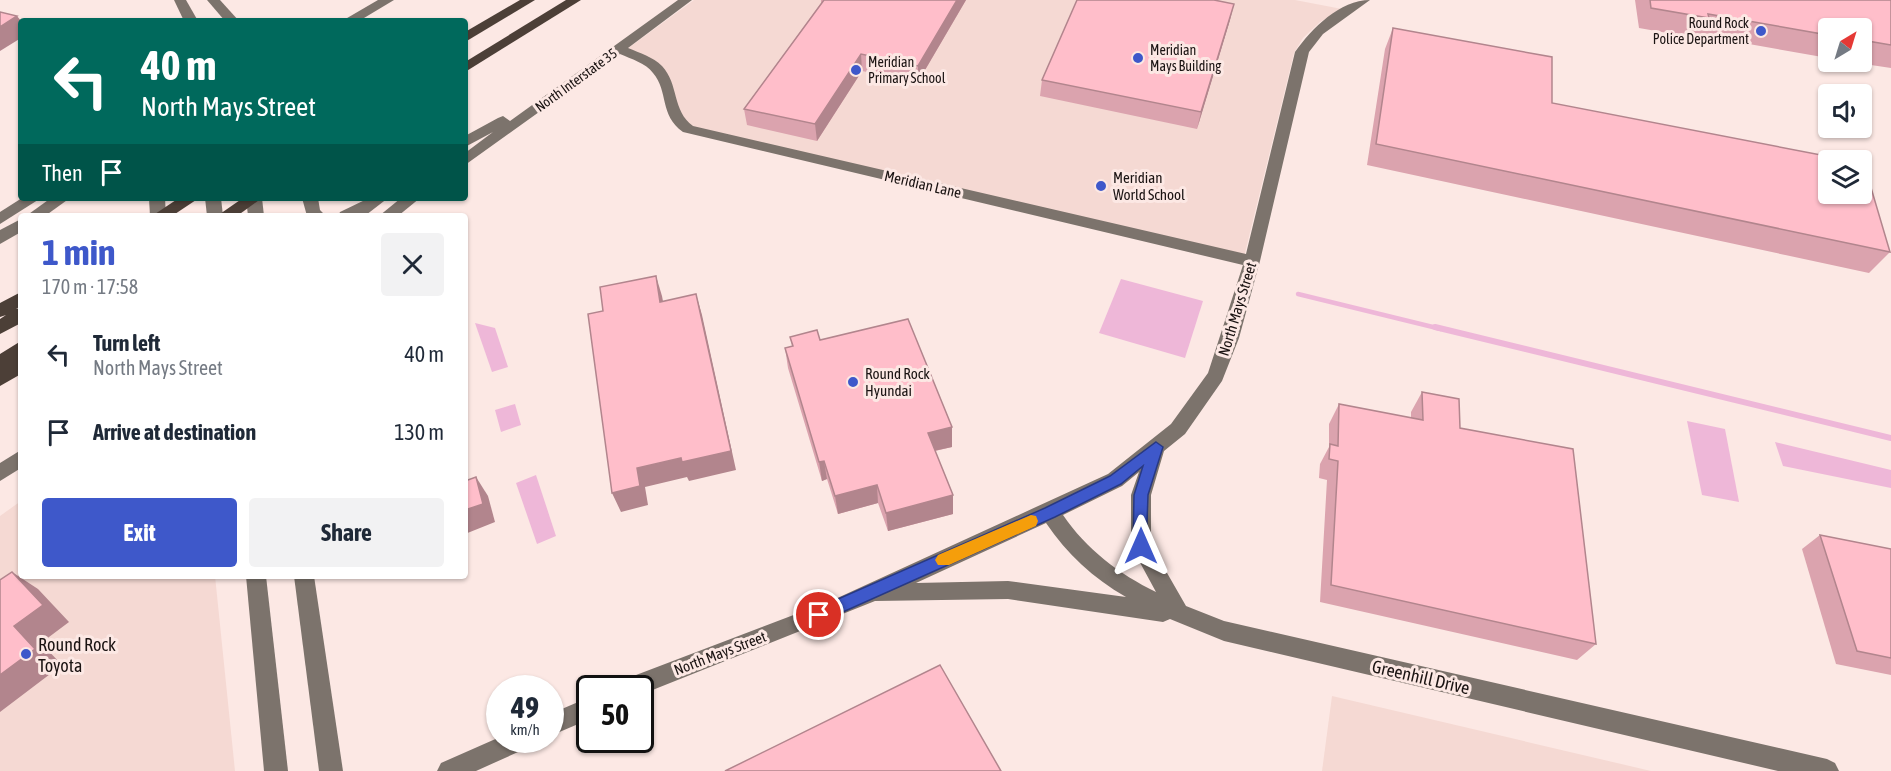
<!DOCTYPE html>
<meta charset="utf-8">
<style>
body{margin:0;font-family:"Asap Condensed",sans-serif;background:#f2f2f3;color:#1f2937;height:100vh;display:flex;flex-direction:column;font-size:22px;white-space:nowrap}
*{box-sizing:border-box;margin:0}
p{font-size:20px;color:#747a83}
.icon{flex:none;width:33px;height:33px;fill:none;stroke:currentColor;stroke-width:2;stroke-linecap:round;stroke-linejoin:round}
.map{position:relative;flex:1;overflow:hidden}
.drawer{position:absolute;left:18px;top:213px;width:450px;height:366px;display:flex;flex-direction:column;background:#fff;border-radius:6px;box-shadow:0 2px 4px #0004}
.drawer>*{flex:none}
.guide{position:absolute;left:18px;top:18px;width:450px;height:183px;border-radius:6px;box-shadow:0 2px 4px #0004;background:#00695c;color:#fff;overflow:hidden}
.needle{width:39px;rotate:38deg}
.buttons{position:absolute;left:1818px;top:18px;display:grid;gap:12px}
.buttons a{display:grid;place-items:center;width:54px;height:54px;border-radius:6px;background:#fff;box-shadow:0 2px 4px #0004;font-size:30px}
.speed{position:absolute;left:486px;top:675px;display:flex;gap:12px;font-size:30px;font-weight:700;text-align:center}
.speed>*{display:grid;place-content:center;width:78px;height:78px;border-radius:50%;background:#fff;box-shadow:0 2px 4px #0004;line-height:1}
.speed small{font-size:15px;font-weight:400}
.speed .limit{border:3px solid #111;border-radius:9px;background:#fff;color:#111}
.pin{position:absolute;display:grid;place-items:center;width:51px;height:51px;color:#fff;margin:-26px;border:3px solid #fff;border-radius:50%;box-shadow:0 2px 6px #0007}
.me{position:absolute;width:66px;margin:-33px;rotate:0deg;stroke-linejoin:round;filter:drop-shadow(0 0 4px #0008)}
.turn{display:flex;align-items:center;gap:21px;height:126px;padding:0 24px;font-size:27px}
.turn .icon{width:78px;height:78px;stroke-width:2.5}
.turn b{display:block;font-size:42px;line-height:51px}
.then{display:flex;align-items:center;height:57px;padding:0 24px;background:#0003;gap:12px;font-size:22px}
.round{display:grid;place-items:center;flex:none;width:63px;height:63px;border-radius:6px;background:#f2f2f3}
.overview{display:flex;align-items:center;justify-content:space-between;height:102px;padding:0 24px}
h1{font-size:36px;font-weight:700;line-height:45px;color:#3e58ca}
.primary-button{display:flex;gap:12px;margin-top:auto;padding:12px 24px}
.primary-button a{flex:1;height:69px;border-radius:6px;background:#3e58ca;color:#fff;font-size:24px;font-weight:700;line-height:69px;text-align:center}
.primary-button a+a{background:#f2f2f3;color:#1f2937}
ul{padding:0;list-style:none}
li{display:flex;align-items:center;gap:18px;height:78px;padding:0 24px}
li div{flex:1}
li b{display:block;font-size:22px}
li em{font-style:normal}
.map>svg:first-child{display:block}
.built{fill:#f5d9d3}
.water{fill:#eeb7d8}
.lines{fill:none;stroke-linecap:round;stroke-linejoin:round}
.stream-far1{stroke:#eeb7d8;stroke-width:4.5}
.stream{stroke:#eeb7d8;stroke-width:6}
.secondary{fill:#7c736c;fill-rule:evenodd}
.highway{fill:#4c3f37;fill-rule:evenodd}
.wall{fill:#dba3ae}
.shaded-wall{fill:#b2858d}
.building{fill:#ffbeca;stroke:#b2858d;stroke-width:1.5}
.route{fill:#3e58ca;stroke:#283983;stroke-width:1.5}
.slow{fill:#f59e0b}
.poi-dot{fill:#3e58ca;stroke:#fce8e4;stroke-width:2}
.labels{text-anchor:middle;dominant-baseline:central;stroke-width:6;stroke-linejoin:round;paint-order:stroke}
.far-poi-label{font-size:14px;fill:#1a1312;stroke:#fce8e4;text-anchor:start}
.far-street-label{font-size:14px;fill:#1a1312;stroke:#fce8e4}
.poi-label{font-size:15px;fill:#1a1312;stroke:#fce8e4;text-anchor:start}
.street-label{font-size:15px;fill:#1a1312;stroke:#fce8e4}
.near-poi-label{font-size:18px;fill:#1a1312;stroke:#fce8e4;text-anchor:start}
.near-street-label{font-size:18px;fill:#1a1312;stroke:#fce8e4}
</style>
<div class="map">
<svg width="1891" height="771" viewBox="0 0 1891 771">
<rect width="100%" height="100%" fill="#fce8e4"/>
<g class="built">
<polygon points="694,0 1295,0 1342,9 1320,22 1303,38 1294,53 1244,257 685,125 665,74 627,49"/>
<polygon points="21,501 21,576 215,576 235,771 0,771 0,516"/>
<polygon points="1332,696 1651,771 1322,771"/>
</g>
<g class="water">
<polygon points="1121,279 1203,301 1185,358 1099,333"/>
<polygon points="475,323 495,328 508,367 492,372"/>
<polygon points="515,404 521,425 501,432 495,410"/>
<polygon points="1687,421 1725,429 1739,502 1702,495"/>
<polygon points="1775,442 1891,470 1891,488 1783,466"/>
<polygon points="536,475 556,536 537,544 516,483"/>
</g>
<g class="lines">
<polyline class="stream-far1" points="1298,294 1441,329"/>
<polyline class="stream" points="1435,327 1891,438"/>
<g class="secondary">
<polygon points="174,0 186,0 198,21 184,21"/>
<polygon points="207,0 220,0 239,21 225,21"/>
<polygon points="378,0 394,0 359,21 342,21"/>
<path d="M678,0H692L628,48C640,53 653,57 662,66C679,84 672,111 693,126L1246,254L1295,52C1312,28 1340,0 1370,0L1323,34L1309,52L1260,261L1239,338L1222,381L1185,434L1164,451L1151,495V545L1186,606L1224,621L1827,759L1835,763L1839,771H1778L1224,641L1170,619L1163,622L1008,599L875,601L640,695V688H620L623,680L833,600L1108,474L1171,424L1208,373L1243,265L683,132C659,115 669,92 653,73C646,63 631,59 620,54L465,165V153L493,132L465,147V136L498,118L503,116L510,121ZM1139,472L1131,495V546L1156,592C1119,574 1086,549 1063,515L1122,486ZM1046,523C1067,554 1093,578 1126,597L1008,581L916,583Z"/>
<polygon points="22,198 41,198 0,224 0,212"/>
<polygon points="51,198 70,198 45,216 26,216"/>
<polygon points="149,198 165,198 166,216 150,216"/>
<polygon points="205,198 221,198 223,216 207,216"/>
<polygon points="246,198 262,198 264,216 248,216"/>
<polygon points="302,198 318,198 320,210 326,216 307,216"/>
<polygon points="369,198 388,198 366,215 338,216 340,212"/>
<polygon points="401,198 420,198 398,216 379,216"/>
<polygon points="21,219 21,232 0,244 0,230"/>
<polygon points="21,450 21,468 0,481 0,463"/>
<polygon points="246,576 266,576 288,771 264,771"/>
<polygon points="294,576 314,576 343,771 319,771"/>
<polygon points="590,697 590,719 550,736 550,714"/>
<polygon points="500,737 500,740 530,740 527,748 476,771 437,771 441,763"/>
</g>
<g class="highway">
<polygon points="520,0 535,0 465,42 465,32"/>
<polygon points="566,0 581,0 465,72 465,62"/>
<polygon points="179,198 199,198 172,216 152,216"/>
<polygon points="243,198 262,198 237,216 217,216"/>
<polygon points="21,292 21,306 16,309 21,308 21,323 0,334 0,319 6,315 0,317 0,303"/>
<polygon points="21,341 19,359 21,358 21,374 0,386 0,354"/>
</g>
</g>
<g class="wall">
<polygon points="821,0 966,0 918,82 862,71 817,141 747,125 744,109 821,3"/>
<polygon points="1635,0 1891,0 1891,68 1851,62 1862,62 1862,28 1828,28 1828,58 1698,35 1696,38 1639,28"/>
<polygon points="1230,20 1197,129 1040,96 1042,80"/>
<polygon points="1393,28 1552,103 1890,252 1869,273 1367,165 1385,49"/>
<polygon points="790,337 820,340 952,427 952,447 935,451 953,495 953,514 888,531 878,503 838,514 827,479 822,481 788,368 785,348 792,346"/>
<polygon points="1422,392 1460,428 1596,644 1577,660 1320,602 1327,480 1319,478 1320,464 1329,447 1329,424 1339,404 1411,418 1411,412"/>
<polygon points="1820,535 1891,549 1891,675 1836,664 1802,549"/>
</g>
<g class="shaded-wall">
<polygon points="957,0 966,0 918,82 918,66"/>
<polygon points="1234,4 1230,20 1197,129 1201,112"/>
<polygon points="17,16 21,21 21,38 0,51 0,27"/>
<polygon points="861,54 862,71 817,141 815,124"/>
<polygon points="656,276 662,296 667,322 660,302"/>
<polygon points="696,294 702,315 736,470 689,481 687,477 645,487 648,505 621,512 612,493 637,468 681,458"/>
<polygon points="952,427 952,447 929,452 928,433"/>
<polygon points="824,461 827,479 822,481 819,462"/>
<polygon points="476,477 488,496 495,522 465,534 465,510"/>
<polygon points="877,485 878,503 838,514 835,496"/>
<polygon points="953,495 953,514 888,531 886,513"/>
<polygon points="12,572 38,589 69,622 41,643 62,665 0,712 0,675 14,626"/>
</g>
<g class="building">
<polygon points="824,0 957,0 918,66 861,54 815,124 744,109"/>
<polygon points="1077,0 1214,0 1234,4 1201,112 1042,80"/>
<polygon points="1650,0 1891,0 1891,45 1862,40 1862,28 1828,28 1828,35 1708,14 1709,18 1651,8"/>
<polygon points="0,12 17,16 0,27"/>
<polygon points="1393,28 1552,57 1552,103 1847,160 1828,160 1828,194 1862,194 1862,163 1864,164 1890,252 1376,144"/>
<polygon points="656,276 660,302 696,294 731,451 682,462 681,458 637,468 640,486 612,493 588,314 603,311 600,287"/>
<polygon points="908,319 952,427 928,433 953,495 886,513 877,485 835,496 824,461 819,462 785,348 793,346 790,337 817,330 820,340"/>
<polygon points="1422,392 1459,399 1460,428 1573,449 1596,644 1331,585 1338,461 1329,459 1330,444 1338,446 1339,404 1423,420"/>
<polygon points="476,477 483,504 465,510 465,481"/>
<polygon points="1820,535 1891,549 1891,658 1857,651"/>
<polygon points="12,572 43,605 14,626 35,649 0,675 0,580"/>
<polygon points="940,665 1001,771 725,771"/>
</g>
<polygon class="route" points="1156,442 1163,447 1148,495 1146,551 1136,551 1133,546 1134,495 1143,466 1121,484 1055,517 825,620 819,623 813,620 811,615 813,610 1045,508 1110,476"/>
<polygon class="slow" points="1031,515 1036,516 1038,521 1036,526 949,565 938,565 935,560 938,555"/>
<g class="poi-dot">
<circle cx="1761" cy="31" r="6"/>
<circle cx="1138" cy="58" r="6"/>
<circle cx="856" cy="70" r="6"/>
<circle cx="1101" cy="186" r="6"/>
<circle cx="853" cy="382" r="6"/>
<circle cx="26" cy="654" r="6"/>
</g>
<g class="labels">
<g class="far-poi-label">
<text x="1749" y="23" text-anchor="end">Round Rock<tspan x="1749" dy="16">Police Department</tspan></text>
<text x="1150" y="50">Meridian<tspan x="1150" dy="16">Mays Building</tspan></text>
<text x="868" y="62">Meridian<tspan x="868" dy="16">Primary School</tspan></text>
</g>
<g class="far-street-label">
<text transform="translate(576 80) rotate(-36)">North Interstate 35</text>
</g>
<g class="poi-label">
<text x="1113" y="177">Meridian<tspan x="1113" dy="17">World School</tspan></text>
<text x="865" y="373">Round Rock<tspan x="865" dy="17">Hyundai</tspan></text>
</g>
<g class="street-label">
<text transform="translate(923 184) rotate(13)">Meridian Lane</text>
<text transform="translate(1237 309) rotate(-73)">North Mays Street</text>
<text transform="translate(720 653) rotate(-21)">North Mays Street</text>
</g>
<g class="near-poi-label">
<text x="38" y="644">Round Rock<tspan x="38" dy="21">Toyota</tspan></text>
</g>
<g class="near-street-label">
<text transform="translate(1421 677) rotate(13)">Greenhill Drive</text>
</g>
</g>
</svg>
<div class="buttons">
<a><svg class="needle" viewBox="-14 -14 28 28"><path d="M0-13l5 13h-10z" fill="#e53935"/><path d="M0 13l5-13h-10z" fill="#747a83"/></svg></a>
<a><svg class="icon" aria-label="sound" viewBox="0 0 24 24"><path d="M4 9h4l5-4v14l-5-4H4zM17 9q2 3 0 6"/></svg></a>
<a><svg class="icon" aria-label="layers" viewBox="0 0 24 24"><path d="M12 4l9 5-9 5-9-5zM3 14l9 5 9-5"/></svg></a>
</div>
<div class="speed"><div>49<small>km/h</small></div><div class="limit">50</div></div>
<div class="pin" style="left:819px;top:615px;background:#d93025"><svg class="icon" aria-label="arrive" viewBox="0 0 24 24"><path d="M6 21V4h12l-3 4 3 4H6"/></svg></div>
<svg class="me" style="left:1141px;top:546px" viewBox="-20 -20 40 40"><path d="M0-17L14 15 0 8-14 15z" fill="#3e58ca" stroke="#fff" stroke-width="4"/></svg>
<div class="guide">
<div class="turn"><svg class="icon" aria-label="left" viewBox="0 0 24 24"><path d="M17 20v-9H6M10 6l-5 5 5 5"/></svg><div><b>40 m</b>North Mays Street</div></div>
<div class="then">Then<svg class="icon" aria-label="arrive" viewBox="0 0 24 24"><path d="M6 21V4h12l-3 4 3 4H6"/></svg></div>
</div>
<section class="drawer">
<div class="overview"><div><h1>1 min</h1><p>170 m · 17:58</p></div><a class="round"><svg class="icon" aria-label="close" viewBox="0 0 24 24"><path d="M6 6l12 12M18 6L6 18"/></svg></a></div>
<ul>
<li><svg class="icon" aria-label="left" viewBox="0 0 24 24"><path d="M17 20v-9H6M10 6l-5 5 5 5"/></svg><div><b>Turn left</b><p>North Mays Street</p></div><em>40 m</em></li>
<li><svg class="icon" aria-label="arrive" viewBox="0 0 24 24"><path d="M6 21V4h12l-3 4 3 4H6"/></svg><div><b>Arrive at destination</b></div><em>130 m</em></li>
</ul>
<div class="primary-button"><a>Exit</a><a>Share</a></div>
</section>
</div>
